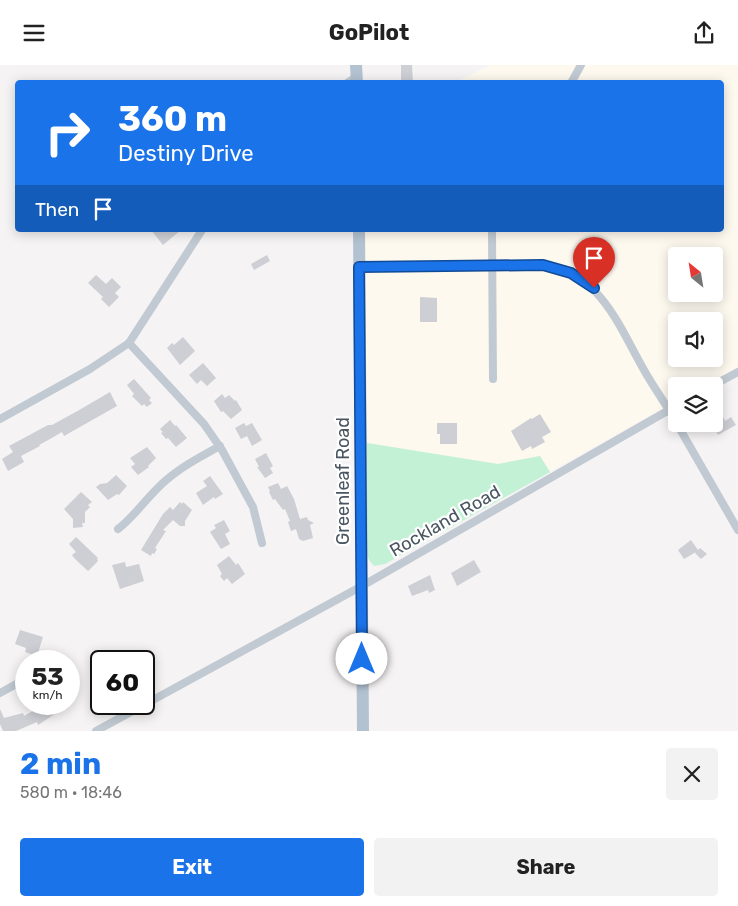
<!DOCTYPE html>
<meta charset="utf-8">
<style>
body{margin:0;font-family:Rubik,sans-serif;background:#f2f2f2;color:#222;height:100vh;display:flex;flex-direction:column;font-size:19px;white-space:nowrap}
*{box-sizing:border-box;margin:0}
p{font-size:16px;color:#767676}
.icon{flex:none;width:28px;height:28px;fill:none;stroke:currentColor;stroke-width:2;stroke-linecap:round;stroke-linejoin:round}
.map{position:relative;height:666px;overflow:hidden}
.sheet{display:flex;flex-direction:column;background:#fff;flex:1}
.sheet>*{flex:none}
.hud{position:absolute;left:15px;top:15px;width:709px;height:152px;border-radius:5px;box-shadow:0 2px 12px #0003;background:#1a73e8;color:#fff;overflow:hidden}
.needle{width:32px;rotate:330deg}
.fabs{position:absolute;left:668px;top:182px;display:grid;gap:10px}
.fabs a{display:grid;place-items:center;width:55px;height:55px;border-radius:5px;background:#fff;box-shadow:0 2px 12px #0003;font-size:25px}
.speed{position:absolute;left:15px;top:585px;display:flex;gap:10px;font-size:25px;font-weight:700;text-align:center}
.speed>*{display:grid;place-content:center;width:65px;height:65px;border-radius:50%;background:#fff;box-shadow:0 2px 12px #0003;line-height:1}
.speed small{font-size:12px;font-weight:400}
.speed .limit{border:2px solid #111;border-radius:8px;background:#fff;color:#111}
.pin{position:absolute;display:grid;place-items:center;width:42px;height:42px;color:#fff;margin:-51px -21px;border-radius:50% 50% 50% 0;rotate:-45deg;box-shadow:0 0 5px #0007}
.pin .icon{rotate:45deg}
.me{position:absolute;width:55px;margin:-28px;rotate:0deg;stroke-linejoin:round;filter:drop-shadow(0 0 4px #0008)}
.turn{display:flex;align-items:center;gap:18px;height:105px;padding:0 20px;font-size:22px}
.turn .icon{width:65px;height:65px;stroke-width:2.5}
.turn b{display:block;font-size:35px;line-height:42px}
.then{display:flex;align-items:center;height:48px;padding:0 20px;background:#0003;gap:10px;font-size:19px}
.round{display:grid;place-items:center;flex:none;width:52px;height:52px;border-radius:5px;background:#f2f2f2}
.summary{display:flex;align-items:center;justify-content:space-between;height:85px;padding:0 20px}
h1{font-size:30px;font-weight:700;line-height:38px;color:#1a73e8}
.primary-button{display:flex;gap:10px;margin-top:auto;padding:10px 20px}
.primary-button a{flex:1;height:58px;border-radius:5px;background:#1a73e8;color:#fff;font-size:20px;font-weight:700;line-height:58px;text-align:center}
.primary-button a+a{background:#f2f2f2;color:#222}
header{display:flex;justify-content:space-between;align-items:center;height:65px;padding:0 20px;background:#fff;font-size:22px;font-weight:700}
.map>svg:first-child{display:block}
.commercial{fill:#fdf9ef;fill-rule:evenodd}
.green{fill:#c3f1d5}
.building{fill:#cdcfd5}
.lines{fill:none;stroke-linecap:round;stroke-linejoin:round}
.street{stroke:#c1cad2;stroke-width:8}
.primary{stroke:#b3c2d1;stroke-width:12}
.route-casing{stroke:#114b97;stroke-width:12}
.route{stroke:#1a73e8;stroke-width:9}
.labels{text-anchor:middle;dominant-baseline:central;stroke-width:4.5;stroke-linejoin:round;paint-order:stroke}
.street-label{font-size:18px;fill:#4a5661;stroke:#fff}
</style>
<header><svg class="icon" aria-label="menu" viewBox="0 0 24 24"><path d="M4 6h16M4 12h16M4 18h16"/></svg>GoPilot<svg class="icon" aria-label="share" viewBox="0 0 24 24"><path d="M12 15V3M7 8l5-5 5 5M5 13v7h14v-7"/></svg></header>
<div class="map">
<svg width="738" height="666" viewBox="0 0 738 666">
<rect width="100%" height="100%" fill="#f5f3f3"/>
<path class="commercial" d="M490,0H738V302L704,321H676V336L550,407L540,391L498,399L367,378L364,165H721V18L456,17ZM676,191H714V229H676ZM676,256H714V294H676Z"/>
<polygon class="green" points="367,378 498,399 540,391 550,407 385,499 374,501 369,495 366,486"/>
<g class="building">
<polygon points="401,0 412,0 413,18 401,18"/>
<polygon points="151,165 181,165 163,180"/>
<polygon points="267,190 270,196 254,205 251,199"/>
<polygon points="96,210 106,219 112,213 121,222 115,228 119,232 109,242 101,234 103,232 88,218"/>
<polygon points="420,232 437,233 437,257 420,257"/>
<polygon points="183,272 195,286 180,300 167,283 172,278 174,280"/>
<polygon points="203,298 216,313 207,321 201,315 197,319 189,310"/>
<polygon points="134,314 151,333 149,335 152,338 147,342 144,339 142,341 132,331 134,329 127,320"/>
<polygon points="110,327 117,341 64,371 62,367 50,374 39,380 40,381 21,391 24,397 8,406 2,394 13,387 9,381 48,360 52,360 81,344"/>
<polygon points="222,329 225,333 229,330 235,336 236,335 242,345 231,354 223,346 221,347 214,336"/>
<polygon points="540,349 551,367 542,372 545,377 532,384 531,381 522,386 511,366 531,353 532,354"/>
<polygon points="731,352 736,360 718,370 713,361 716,359 715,358 724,353 725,356"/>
<polygon points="170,355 175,361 176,360 187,373 176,382 168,373 166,374 161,368 163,367 160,364"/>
<polygon points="244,358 246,361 252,358 262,375 252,381 247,371 241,374 235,363"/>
<polygon points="437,358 457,358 457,379 440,379 440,369 437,369"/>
<polygon points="147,382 156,393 148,401 149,402 138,410 131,402 135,399 130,393"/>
<polygon points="266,388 273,401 270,403 273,408 265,413 257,402 259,402 255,394"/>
<polygon points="116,410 127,421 119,430 117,429 108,435 96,422 100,419 107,418"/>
<polygon points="210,411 223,429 215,434 214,432 203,440 196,428 207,421 203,416"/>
<polygon points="278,418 281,424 287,421 294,434 300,454 307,452 308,455 314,458 310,460 313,473 303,476 299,474 296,464 291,466 288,457 290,456 285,444 283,445 275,434 273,435 269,427 270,426 268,422"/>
<polygon points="81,427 92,437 88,440 90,442 85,447 85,458 82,458 83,462 73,463 73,454 64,444"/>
<polygon points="180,437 182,439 183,437 192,445 185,456 185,461 180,461 173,455 163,465 166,466 155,483 157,484 154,489 152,488 151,491 141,485 163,449 170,442 173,445"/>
<polygon points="224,455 230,466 225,469 230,479 221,484 210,467 216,463 214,460"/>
<polygon points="76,472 98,493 97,494 98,496 88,506 75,494 72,490 76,487 69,479"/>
<polygon points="691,475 698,485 700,483 707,489 701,494 695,488 696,487 684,494 678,485"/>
<polygon points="229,491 236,500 238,498 245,509 232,519 227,513 224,516 220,511 222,509 217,500"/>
<polygon points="474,495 481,507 457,521 451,508"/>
<polygon points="125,497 126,502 139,499 144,516 120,524 112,500"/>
<polygon points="430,510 435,525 429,528 428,525 412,531 408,521"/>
<polygon points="20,565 43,572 37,591 25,587 26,583 15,579"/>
<polygon points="45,639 53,639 58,647 38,660 37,657 16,666 3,666 0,659 0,644 4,653 23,648 24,651"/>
</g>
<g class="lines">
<g class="street">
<polyline points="347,18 356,12"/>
<polyline points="571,18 581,0"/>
<polyline points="492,165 493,314"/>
<path d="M359,202L536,200C599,203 617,258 644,305C654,323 666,339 676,357"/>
<polyline points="129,278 204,359 222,385 253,442 262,478"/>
<polyline points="712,321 738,307"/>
<polyline points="0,354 90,304 129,278 202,165"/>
<polyline points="677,359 738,465"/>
<path d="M118,464C135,451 147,432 164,417C181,402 200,392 220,381"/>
<polyline points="0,628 18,618"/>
<polyline points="96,666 362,521 676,341"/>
</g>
<g class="primary">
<polyline points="356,0 357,18"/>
<polyline points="359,165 363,666"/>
</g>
</g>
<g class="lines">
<defs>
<polyline id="route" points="362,594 359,202 543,200 571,208 594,223"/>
</defs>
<use href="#route" class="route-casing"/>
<use href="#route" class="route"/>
</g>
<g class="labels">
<g class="street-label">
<text transform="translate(343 416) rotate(-90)">Greenleaf Road</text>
<text transform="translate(445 456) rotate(-30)">Rockland Road</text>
</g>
</g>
</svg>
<div class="fabs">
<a><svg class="needle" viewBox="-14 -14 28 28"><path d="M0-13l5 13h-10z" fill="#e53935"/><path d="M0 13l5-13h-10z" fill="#767676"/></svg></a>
<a><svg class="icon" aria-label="sound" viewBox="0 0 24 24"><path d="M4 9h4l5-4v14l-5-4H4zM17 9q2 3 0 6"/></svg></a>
<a><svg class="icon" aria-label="layers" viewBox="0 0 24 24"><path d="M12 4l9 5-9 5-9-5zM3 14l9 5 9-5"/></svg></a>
</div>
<div class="speed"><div>53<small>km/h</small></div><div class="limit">60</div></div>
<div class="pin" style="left:594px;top:223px;background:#d93025"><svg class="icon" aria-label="arrive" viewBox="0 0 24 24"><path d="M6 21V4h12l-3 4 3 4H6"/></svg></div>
<svg class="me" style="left:362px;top:594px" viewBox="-20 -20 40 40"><circle r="19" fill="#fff"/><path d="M0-13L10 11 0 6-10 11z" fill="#1a73e8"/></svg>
<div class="hud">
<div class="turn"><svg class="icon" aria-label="right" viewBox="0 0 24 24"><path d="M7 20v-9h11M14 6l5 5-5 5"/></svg><div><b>360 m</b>Destiny Drive</div></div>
<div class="then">Then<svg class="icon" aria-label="arrive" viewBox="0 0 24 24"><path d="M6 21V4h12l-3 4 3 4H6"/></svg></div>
</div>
</div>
<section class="sheet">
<div class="summary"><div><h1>2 min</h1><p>580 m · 18:46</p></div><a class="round"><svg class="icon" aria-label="close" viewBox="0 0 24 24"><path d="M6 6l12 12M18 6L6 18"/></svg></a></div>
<div class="primary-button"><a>Exit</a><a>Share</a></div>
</section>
